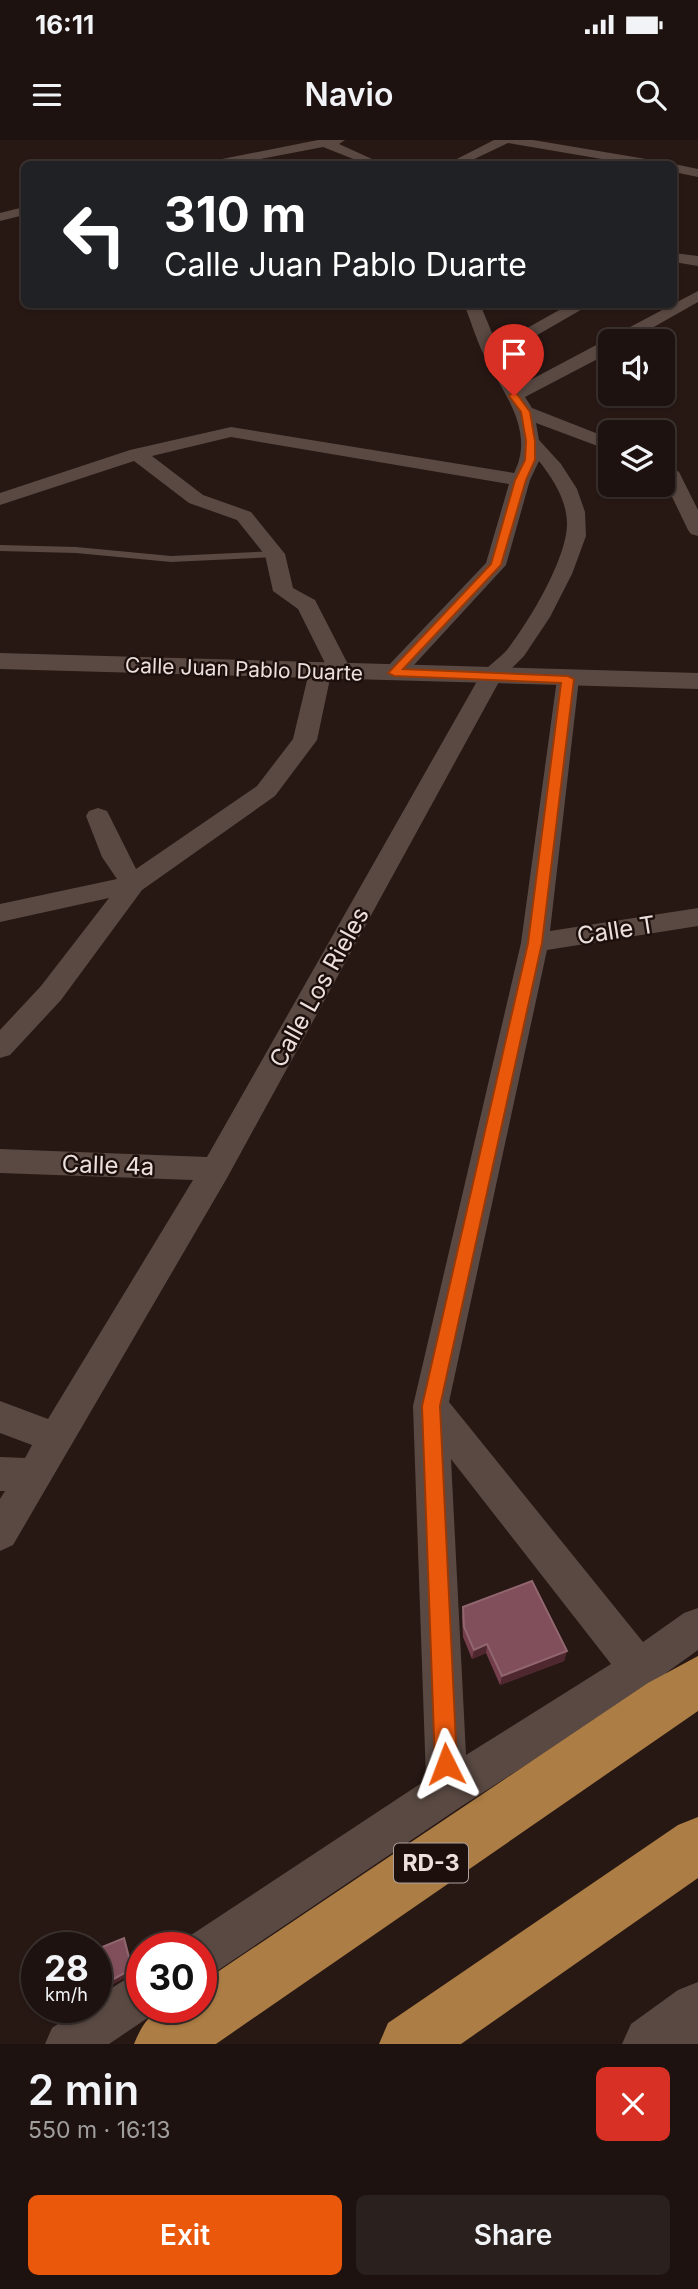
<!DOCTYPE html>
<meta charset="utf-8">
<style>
body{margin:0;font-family:Inter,sans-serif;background:#2a201d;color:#f1f3f6;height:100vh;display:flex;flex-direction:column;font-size:26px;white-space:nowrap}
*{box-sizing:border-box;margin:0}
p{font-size:23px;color:#a09e9e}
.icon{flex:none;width:38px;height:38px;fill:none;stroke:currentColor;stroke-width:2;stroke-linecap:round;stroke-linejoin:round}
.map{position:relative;height:1904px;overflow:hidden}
.side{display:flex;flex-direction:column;background:#1d120f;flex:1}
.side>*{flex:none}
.guide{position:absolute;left:21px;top:21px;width:656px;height:147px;border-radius:10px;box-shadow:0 2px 5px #0004,0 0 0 2px #3b322f;background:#202124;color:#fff;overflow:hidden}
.tools{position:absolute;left:598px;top:189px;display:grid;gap:14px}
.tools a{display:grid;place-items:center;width:77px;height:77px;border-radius:10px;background:#1d120f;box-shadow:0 2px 5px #0004,0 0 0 2px #3b322f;font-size:35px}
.speed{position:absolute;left:21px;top:1792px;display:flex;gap:14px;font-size:35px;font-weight:700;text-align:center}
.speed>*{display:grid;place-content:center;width:91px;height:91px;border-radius:50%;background:#1d120f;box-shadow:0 2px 5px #0004,0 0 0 2px #3b322f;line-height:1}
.speed small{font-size:18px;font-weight:400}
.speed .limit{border:10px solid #d22;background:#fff;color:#111}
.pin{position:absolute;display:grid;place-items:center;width:60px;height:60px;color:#fff;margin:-72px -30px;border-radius:50% 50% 50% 0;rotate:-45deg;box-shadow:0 0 7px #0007}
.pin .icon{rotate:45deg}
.me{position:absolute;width:77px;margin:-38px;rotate:357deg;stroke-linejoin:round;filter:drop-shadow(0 0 5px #0008)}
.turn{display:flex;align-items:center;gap:24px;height:147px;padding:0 28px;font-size:32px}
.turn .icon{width:91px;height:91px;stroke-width:2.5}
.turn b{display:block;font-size:49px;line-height:60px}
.round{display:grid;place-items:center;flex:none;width:74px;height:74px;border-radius:10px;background:#2a201d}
.overview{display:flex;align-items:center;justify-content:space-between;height:119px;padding:0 28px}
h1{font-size:42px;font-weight:600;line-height:52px}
.action{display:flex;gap:14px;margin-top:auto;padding:14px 28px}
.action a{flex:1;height:80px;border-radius:10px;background:#ea580c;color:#fff;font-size:28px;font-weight:600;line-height:80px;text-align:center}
.action a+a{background:#2a201d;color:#f1f3f6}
.status{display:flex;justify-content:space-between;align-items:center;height:49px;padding:0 35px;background:#1d120f;direction:ltr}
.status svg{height:19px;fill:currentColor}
header{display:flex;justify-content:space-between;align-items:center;height:91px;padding:0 28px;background:#1d120f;font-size:32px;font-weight:600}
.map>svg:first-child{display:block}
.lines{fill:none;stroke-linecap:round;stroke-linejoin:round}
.service{fill:#5a4943;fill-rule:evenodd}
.minor{fill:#5a4943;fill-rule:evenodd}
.tertiary{fill:#5a4943;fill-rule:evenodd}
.motorway{fill:#ac7d44;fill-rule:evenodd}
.wall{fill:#733d4b}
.shaded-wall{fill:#4f272e}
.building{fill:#804f5b;stroke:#91666f;stroke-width:2}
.route{fill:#ea580c;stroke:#983908;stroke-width:2}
.labels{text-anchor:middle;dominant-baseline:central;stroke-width:5;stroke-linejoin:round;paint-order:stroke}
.far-street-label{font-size:21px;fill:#ebe0dd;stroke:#1d0f0b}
.shield{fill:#1d0f0b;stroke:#ada19e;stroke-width:2}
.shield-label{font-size:23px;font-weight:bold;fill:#ebe0dd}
.street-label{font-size:24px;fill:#ebe0dd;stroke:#1d0f0b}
</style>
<div class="status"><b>16:11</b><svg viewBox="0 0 49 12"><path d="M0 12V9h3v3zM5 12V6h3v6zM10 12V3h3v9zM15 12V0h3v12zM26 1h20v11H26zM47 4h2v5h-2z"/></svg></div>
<header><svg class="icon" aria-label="menu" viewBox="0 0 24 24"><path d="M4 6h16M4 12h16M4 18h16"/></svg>Navio<svg class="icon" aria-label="search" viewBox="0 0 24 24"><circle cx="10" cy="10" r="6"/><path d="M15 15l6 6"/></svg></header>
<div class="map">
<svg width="698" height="1904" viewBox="0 0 698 1904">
<rect width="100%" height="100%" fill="#271814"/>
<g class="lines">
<polygon class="service" points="0,405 76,407 171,416 275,411 280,414 275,417 171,422 76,413 0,411"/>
<g class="minor">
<polygon points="318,0 345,0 339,4 383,24 366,24 323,7 235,24 210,24 217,20"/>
<polygon points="494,0 533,0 652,20 659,24 631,24 508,3 464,24 447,24"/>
<polygon points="672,24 674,24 698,29 698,37 674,32"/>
<polygon points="24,67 24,75 0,81 0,73"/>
<polygon points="674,113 698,116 698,126 674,122"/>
<path d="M698,151V162L629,201H611V212L525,257L532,268L611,299V311L536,283L539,300L561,324L577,349L585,372L586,396L572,434L550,477L524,516L500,540L227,1038L13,1405L0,1411V1359L5,1351H0V1317L25,1318L32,1305L0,1293V1261L48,1279L193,1040L0,1033V1009L207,1017L480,536C487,526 499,519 507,510C528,483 567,419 567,384C567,360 553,339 539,321L530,340L506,425L402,538H386L383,533L386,528L486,423L509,344L231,297L152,316L203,355L251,372L285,414L293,448L315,460L352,532L349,537L341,539L331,534L317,600L275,656L142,750L61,860L10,915L0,918V890L41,846L109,758L0,782V764L117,739L102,717L86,676L89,671L98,668L107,671L136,729L257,646L293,599L309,532L312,527H327L298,469L273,451L265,415L237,380L189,363L134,321L0,365V353L130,310L231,287L514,333C536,290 502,252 484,215C476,199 471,181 464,164H480L497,205L570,164H591L501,216L519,246Z"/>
<polygon points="670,326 679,332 698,370 698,396 691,394 688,390 663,338 663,328"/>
<path d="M568,532L576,534L579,539L550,791L698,768V786L547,810L449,1262L643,1502L684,1473L698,1468V1510L666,1533L670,1542L664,1556L650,1562L635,1555L462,1666L217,1831L201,1837V1808H182L185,1799L426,1640L413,1266L521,803L557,539L560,534ZM451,1319L611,1524L466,1615Z"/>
<polygon points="142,1832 142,1867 160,1867 158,1871 109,1904 45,1904 52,1888 83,1867 96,1867 96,1858 126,1839"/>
</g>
<g class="tertiary">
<polygon points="0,513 698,533 698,549 0,529"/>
<polygon points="698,1842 698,1904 622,1904 631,1884 678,1850"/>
</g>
<g class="motorway">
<path d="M698,1516V1571L216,1904H134C150,1865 163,1867 201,1867V1843L648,1543Z"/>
<polygon points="698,1677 698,1738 461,1904 379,1904 388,1883 678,1685"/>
</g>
</g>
<polygon class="wall" points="463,1467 567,1511 564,1521 500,1545 486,1513 472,1519 463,1497 462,1477"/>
<g class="shaded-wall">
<polygon points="487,1504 486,1513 472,1519 474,1510"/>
<polygon points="567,1511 564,1521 500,1545 502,1536"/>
<polygon points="124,1798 134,1833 112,1845 110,1841"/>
</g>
<g class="building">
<polygon points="532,1441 567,1511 502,1536 487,1504 474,1510 464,1487 463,1467"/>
<polygon points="124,1798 132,1829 110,1841 102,1807"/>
</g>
<polygon class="route" points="511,254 517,254 530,272 535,301 535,320 526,340 501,425 403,529 568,536 574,539 542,803 440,1266 457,1624 454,1632 446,1635 438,1632 435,1624 422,1266 528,803 561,543 394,536 388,533 491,424 515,340 525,320 526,301 521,272 509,256"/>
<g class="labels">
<g class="far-street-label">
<text transform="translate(244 529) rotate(2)">Calle Juan Pablo Duarte</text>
</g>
<rect class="shield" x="394" y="1703.5" width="74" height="39" rx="5"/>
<g class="shield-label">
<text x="431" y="1723">RD-3</text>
</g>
<g class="street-label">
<text transform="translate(616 790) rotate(-9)">Calle T</text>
<text transform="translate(319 847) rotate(-61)">Calle Los Rieles</text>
<text transform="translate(108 1025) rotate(2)">Calle 4a</text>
</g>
</g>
</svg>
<div class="tools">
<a><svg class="icon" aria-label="sound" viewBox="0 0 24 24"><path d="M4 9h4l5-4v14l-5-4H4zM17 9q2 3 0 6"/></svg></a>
<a><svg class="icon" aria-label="layers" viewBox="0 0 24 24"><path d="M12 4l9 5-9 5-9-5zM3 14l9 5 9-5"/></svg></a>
</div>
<div class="speed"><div>28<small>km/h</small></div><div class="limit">30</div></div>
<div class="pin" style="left:514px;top:256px;background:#d93025"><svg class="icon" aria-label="arrive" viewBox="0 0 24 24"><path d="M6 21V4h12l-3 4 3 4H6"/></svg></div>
<svg class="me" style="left:446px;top:1624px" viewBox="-20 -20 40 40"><path d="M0-17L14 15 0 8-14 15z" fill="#ea580c" stroke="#fff" stroke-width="4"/></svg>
<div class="guide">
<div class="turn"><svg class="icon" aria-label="left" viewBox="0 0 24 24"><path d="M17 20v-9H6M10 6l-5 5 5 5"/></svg><div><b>310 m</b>Calle Juan Pablo Duarte</div></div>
</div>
</div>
<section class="side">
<div class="overview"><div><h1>2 min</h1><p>550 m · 16:13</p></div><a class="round" style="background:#d93025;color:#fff"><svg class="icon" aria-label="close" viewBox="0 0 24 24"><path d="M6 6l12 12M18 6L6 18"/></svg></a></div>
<div class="action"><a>Exit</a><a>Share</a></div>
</section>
